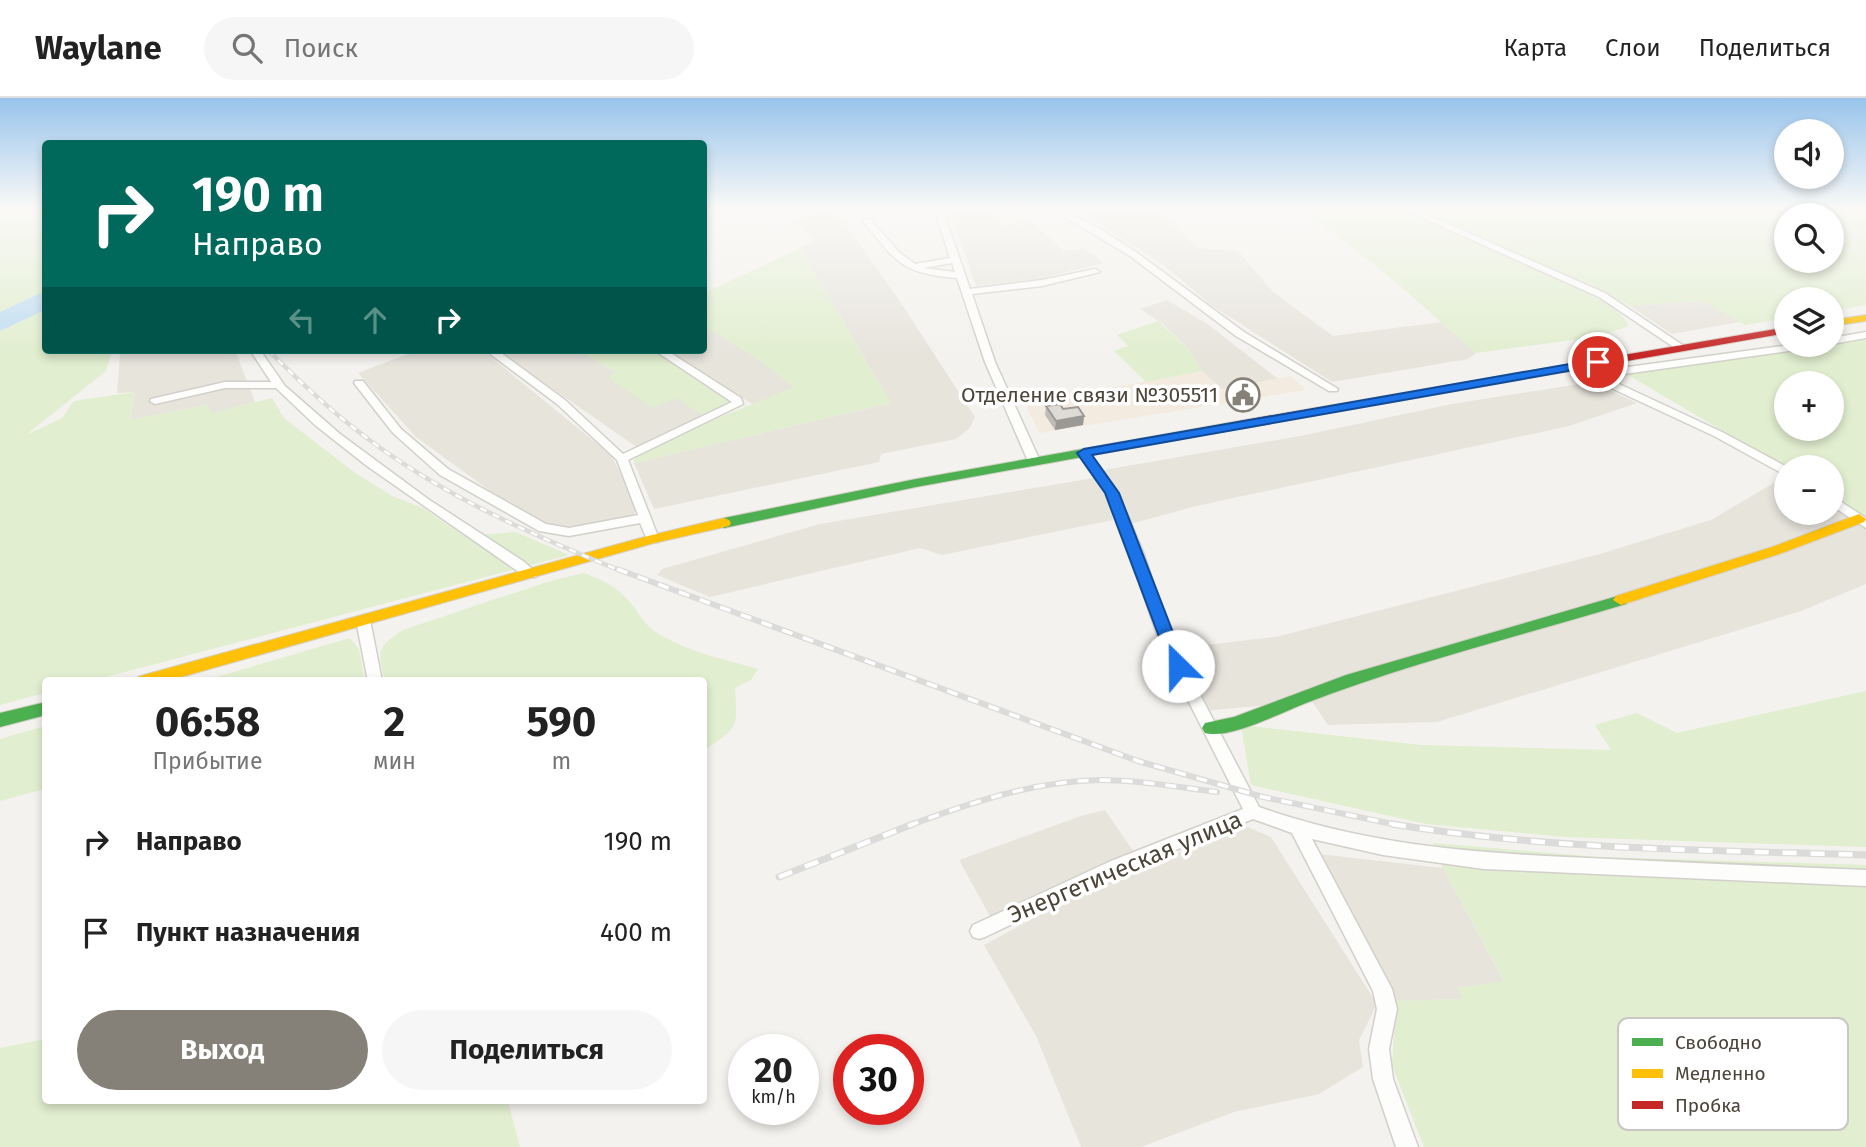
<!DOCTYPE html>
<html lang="ru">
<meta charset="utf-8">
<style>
body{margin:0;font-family:"Fira Sans",sans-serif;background:#f6f6f6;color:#222;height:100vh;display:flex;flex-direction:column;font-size:26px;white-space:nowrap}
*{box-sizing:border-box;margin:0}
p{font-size:23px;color:#767676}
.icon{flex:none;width:38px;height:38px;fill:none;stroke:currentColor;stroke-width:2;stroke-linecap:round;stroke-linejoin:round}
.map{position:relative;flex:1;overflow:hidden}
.sheet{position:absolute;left:42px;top:579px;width:665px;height:427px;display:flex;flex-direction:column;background:#fff;border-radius:7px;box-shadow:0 4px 10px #0003}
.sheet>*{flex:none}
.guide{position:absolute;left:42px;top:42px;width:665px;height:214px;border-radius:7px;box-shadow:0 4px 10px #0003;background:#00695c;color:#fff;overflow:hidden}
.buttons{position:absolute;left:1774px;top:21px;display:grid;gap:14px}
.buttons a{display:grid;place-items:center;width:70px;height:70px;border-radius:50%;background:#fff;box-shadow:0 4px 10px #0003;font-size:35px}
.speed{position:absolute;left:728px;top:936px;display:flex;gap:14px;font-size:35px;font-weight:700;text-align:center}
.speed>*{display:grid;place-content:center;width:91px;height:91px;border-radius:50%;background:#fff;box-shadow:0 4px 10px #0003;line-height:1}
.speed small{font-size:18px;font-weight:400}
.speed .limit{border:10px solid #d22;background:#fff;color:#111}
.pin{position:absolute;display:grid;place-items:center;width:60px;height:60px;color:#fff;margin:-30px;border:4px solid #fff;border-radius:50%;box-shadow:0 2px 7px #0007}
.me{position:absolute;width:77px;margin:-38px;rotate:337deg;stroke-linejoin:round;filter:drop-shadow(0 0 5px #0008)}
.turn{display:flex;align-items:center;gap:24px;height:147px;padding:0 35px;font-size:32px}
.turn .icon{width:91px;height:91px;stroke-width:2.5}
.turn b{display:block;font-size:49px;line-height:60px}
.lanes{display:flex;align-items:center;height:66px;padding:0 35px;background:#0003;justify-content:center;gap:35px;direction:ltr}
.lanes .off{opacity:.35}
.eta{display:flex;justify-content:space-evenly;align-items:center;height:119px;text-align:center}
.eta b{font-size:42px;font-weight:700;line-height:49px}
.cta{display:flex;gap:14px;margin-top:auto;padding:14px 35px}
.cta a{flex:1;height:80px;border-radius:42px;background:#868178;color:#fff;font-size:28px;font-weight:700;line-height:80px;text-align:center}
.cta a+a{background:#f6f6f6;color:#222}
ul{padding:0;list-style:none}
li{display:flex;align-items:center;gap:21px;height:91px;padding:0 35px}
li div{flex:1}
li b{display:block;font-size:26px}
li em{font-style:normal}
header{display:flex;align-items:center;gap:42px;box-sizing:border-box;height:98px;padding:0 35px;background:#fff;border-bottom:2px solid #e0e0e0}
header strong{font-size:33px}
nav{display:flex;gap:38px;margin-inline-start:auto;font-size:24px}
.search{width:490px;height:63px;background:#f6f6f6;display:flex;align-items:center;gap:18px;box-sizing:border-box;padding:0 24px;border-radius:38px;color:#767676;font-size:26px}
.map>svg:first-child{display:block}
.residential{fill:#e7e4dc}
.commercial{fill:#f3ebdf}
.green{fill:#e1eecf;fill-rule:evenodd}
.water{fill:#c0ddf1}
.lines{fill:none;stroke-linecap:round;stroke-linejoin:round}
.street-casing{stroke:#d2d0cb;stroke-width:3}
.fast-casing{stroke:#d3cfc5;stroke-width:2}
.slow-casing{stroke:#d3cfc5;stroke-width:2}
.jam-casing{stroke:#d3cfc5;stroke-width:2}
.street{fill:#fdfdfc;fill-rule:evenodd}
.fast{fill:#4caf50;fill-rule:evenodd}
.slow{fill:#ffc107;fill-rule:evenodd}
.jam{fill:#c62828;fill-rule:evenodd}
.rail-far2-casing{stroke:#dbdbda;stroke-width:4.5}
.rail-far1-casing{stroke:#dbdbda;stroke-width:6}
.rail-casing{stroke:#dbdbda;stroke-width:7}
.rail-far2{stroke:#fff;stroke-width:2.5;stroke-dasharray:7;stroke-linecap:butt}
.rail-far1{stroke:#fff;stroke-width:3.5;stroke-dasharray:11;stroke-linecap:butt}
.rail{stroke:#fff;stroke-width:4.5;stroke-dasharray:14;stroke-linecap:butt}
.wall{fill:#bfbcb8}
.shaded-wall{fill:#9b9996}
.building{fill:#dedbd6;stroke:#9b9996;stroke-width:2}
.route{fill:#1a73e8;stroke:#114b97;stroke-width:2}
.labels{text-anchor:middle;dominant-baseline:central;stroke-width:7;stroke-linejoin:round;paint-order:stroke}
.far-poi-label{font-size:21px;fill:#4b4439;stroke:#fff;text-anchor:end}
.street-label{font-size:24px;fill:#4b4439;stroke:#fff}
.key{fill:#fff;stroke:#c9c7c4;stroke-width:2}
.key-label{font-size:19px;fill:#4b4439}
</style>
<header>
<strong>Waylane</strong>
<div class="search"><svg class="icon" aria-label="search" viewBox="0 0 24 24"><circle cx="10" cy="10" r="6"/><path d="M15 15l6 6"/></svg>Поиск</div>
<nav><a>Карта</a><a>Слои</a><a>Поделиться</a></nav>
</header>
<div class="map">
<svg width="1866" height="1049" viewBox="0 0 1866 1049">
<rect width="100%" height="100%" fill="#f4f2ee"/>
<g class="residential">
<polygon points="949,110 994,110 1002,127 1030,122 1064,154 1083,151 1104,165 1038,181 976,188"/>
<polygon points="1073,110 1152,110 1169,121 1197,150 1238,153 1273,194 1333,238 1441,224 1476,255 1468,261 1332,284 1211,207 1164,167"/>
<polygon points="834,111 895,196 975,319 970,330 956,341 881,356 879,364 654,411 634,365 891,305 800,150 816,141 789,122"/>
<polygon points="1167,202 1209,227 1278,281 1222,291 1202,273 1190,252 1163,226 1140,211"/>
<polygon points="1703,203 1740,224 1672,236 1630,208"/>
<polygon points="704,228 749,255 795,289 754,307 666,252 704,252"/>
<polygon points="138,252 235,252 255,304 211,316 207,307 130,322 135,294 117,295 120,256"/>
<polygon points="418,252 482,252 611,357 637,407 633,418 593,428 565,430 544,426 508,406 416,339 358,275"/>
<polygon points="497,252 580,252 616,275 610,279 677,299 706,320 638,350"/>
<polygon points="1592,284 1637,305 1569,328 1196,408 1127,427 1098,373 1300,338 1452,306"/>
<polygon points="1787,377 1787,415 1832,415 1832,404 1866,428 1866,486 1801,513 1437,624 1328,627 1312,603 1203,613 1171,551 1275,539 1596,457 1711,422"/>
<polygon points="1094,380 1108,402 1113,422 942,457 920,450 710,499 657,477 662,471 820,426"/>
<polygon points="1105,712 1134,754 992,822 959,762 1081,718"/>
<polygon points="1243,727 1271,739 1377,906 1359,942 1363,969 1319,996 1234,1014 1141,1049 1081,1049 1036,938 984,847 1065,803"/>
<polygon points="1318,756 1443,770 1504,884 1459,890 1462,901 1396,903"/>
</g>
<polygon class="commercial" points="1202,273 1222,291 1291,278 1306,292 1040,335 1027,310 1032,304"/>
<g class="green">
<polygon points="9,110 45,110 45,193 0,214 0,112"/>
<path d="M1301,110H1398L1576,189C1592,198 1621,210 1629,228L1596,239L1476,255L1391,180Z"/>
<path d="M1414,110H1866V207L1832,213V201H1787V220L1745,227L1703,203L1630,208L1600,191ZM1787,117H1832V163H1787Z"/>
<polygon points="800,150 891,305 634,365 634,358 648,349 794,289 749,255 704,228 704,195"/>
<polygon points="45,212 46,252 112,252 106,273 26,337 62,320 74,303 135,294 130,322 208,307 212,315 272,300 284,320 354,374 392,398 423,410 464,438 516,434 569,457 91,583 46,583 45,595 0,607 0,233"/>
<polygon points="1158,223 1190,252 1202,273 1146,284 1114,253 1128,248 1117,237"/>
<path d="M1866,233V420L1832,399V369L1787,371L1618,271L1787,246L1832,247V238ZM1787,285H1832V331H1787Z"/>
<polygon points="580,252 653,252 734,305 706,320 677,300 652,310 609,280 615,274"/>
<path d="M584,475C602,482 616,488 629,503C637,512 643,525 653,532C685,554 721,560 758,571L751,582L735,590C738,630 738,630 704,652V583H385C377,552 377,549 403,532L550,483Z"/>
<polygon points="350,540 359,551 365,583 203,583"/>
<polygon points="1866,593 1866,749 1565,739 1426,726 1251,687 1241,627 1422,647 1611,652 1595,627 1637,615 1677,635"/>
<polygon points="45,628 45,691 0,703 0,641"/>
<polygon points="1433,745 1599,759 1866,767 1866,1049 1424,1049 1392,967 1396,903 1462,901 1458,890 1504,883 1443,770"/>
<polygon points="45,941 46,1003 508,1003 520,1049 0,1049 0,950"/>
</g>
<polygon class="water" points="45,193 45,212 0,233 0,214"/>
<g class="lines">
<defs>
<g id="street">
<polygon points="0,110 6,110 0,114"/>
<path d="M934,110H942L970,191L1042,182L1095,171L1100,174L1042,188L972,196L995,264L1040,363L1038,366L1034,367L1028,363L985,264L957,180C902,176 896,164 863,123L870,121L900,155L915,166L950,160ZM952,165L955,174L923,170Z"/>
<polygon points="1050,110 1061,110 1105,134 1136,154 1244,234 1338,291 1337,293 1329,293 1236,238 1130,158"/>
<polygon points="1401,110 1412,110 1605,195 1687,250 1678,252 1599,199"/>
<polygon points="1866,234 1866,240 1832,246 1832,240"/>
<polygon points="1790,247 1815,247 1810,250 1610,278 1619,286 1722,334 1787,369 1787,378 1714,338 1611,290 1598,278 1593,264 1598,261 1602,262 1606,272"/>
<polygon points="250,252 260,252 285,288 340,336 428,401 523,463 538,476 536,479 526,479 367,368 315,327 276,290 225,290 155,306 150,303 151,301 225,284 271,284"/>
<polygon points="485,252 497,252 565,302 623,356 732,304 654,252 666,252 741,300 743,306 628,362 659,441 658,444 648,444 640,425 569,438 539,433 440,377 393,335 354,285 355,283 363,283 401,331 448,371 546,426 569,430 638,417 617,362 557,306"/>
<path d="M1084,351L1088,353L1118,395L1143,454L1176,551L1259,709C1375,750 1489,756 1610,761C1696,765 1781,769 1866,772V788L1484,771L1383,757L1312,741L1392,891L1397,911L1389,951L1393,981L1418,1049H1396L1373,981L1369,951L1377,911L1373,893L1292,735L1253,721L1123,773L985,839L979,841L973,839L970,833L973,827L1111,763L1243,711L1162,551L1129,454L1106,395L1078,355Z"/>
<polygon points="1832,398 1866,420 1866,430 1832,408"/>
<polygon points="363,517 370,522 382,583 368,583 356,522"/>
</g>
<g id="fast">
<polygon points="1239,323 1245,327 1243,330 916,389 724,430 717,425 724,420 916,381"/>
<path d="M1621,497L1626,498L1629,502L1626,506C1520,538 1410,565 1306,605C1283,614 1228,642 1205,635L1202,630L1205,625L1234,619L1346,577Z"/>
<polygon points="46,604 46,617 0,629 0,615"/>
</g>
<g id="slow">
<polygon points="1866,217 1866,223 1832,228 1832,222"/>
<polygon points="1859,416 1866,421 1864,424 1782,455 1621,507 1613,502 1616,498 1772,449"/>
<polygon points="724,420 729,422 731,425 729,428 654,445 167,583 136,583 138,579 144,577 648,438"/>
</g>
<polygon id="jam" points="1787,229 1787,235 1239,331 1233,327 1239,323"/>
</defs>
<use href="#street" class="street-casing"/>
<use href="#fast" class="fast-casing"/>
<use href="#slow" class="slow-casing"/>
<use href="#jam" class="jam-casing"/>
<use href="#street" class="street"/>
<use href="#fast" class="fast"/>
<use href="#slow" class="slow"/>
<use href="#jam" class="jam"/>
<defs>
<path id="rail-far2" d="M268,252C297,281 326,309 359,334C437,395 530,436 621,473"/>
<g id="rail-far1">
<polyline points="617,471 1138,663 1263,699 1402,728"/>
<path d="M908,728C969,705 1034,683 1100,682C1139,682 1178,689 1217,694"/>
</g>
<g id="rail">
<path d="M1392,726C1549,752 1707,752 1866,757"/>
<polyline points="779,779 913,726"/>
</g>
</defs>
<use href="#rail-far2" class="rail-far2-casing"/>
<use href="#rail-far1" class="rail-far1-casing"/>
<use href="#rail" class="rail-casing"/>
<use href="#rail-far2" class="rail-far2"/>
<use href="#rail-far1" class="rail-far1"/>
<use href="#rail" class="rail"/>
</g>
<polygon class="wall" points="1046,308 1063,311 1084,318 1083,327 1055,332 1045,317"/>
<polygon class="shaded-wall" points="1084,318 1083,327 1055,332 1056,323"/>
<polygon class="building" points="1060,306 1063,311 1078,309 1084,318 1056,323 1046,308"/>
<linearGradient id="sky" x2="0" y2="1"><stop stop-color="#98c4ec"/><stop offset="0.43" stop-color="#faf9f7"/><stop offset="1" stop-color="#faf9f7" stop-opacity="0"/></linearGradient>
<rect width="1866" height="257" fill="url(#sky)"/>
<polygon class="route" points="1598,261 1604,264 1602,267 1092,357 1119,395 1186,568 1178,575 1170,568 1105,395 1077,355 1084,351"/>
<defs>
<symbol id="civic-ring" viewBox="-11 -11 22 22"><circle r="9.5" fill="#fff" stroke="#868178" stroke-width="1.5"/><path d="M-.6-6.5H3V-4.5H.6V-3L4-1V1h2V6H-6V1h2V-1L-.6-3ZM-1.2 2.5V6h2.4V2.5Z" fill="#868178"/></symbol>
</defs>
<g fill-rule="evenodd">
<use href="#civic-ring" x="1224" y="278" width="38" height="38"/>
</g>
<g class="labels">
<g class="far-poi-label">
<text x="1218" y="297">Отделение связи №305511</text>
</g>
<g class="street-label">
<text transform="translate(1125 769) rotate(-23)">Энергетическая улица</text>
</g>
</g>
<rect x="1618" y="920" width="230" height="112" rx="10" class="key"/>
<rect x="1632" y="940" width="31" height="8" fill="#4caf50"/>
<rect x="1632" y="971" width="31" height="9" fill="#ffc107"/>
<rect x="1632" y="1003" width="31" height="8" fill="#c62828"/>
<g class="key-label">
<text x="1675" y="951">Свободно</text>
<text x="1675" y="982">Медленно</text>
<text x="1675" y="1014">Пробка</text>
</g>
</svg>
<div class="buttons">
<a><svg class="icon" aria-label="sound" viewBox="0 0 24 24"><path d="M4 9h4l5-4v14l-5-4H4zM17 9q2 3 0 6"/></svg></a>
<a><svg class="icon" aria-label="search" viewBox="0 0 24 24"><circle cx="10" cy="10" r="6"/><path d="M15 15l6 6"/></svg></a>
<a><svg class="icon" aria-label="layers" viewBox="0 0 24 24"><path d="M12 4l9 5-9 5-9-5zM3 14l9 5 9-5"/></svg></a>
<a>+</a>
<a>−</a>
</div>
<div class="speed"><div>20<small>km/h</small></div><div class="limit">30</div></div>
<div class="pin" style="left:1598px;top:264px;background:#d93025"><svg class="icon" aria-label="arrive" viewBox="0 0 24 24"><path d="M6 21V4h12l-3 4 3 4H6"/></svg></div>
<svg class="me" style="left:1178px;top:568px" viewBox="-20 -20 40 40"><circle r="19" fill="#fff"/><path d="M0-13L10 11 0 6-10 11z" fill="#1a73e8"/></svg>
<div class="guide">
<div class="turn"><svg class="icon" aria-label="right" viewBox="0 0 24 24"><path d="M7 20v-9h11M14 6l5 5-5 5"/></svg><div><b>190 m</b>Направо</div></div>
<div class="lanes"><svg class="icon off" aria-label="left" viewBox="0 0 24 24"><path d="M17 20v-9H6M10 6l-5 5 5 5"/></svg><svg class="icon off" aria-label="ahead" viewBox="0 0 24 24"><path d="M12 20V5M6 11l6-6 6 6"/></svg><svg class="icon" aria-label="right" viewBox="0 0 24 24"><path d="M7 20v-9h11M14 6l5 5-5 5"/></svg></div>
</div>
<section class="sheet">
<div class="eta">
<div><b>06:58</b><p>Прибытие</p></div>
<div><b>2</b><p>мин</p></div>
<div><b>590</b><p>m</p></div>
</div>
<ul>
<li><svg class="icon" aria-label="right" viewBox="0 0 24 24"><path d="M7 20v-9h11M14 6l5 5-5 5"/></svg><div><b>Направо</b></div><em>190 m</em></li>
<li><svg class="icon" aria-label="arrive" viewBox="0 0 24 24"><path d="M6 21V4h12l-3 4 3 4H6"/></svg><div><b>Пункт назначения</b></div><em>400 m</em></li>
</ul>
<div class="cta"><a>Выход</a><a>Поделиться</a></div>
</section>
</div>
